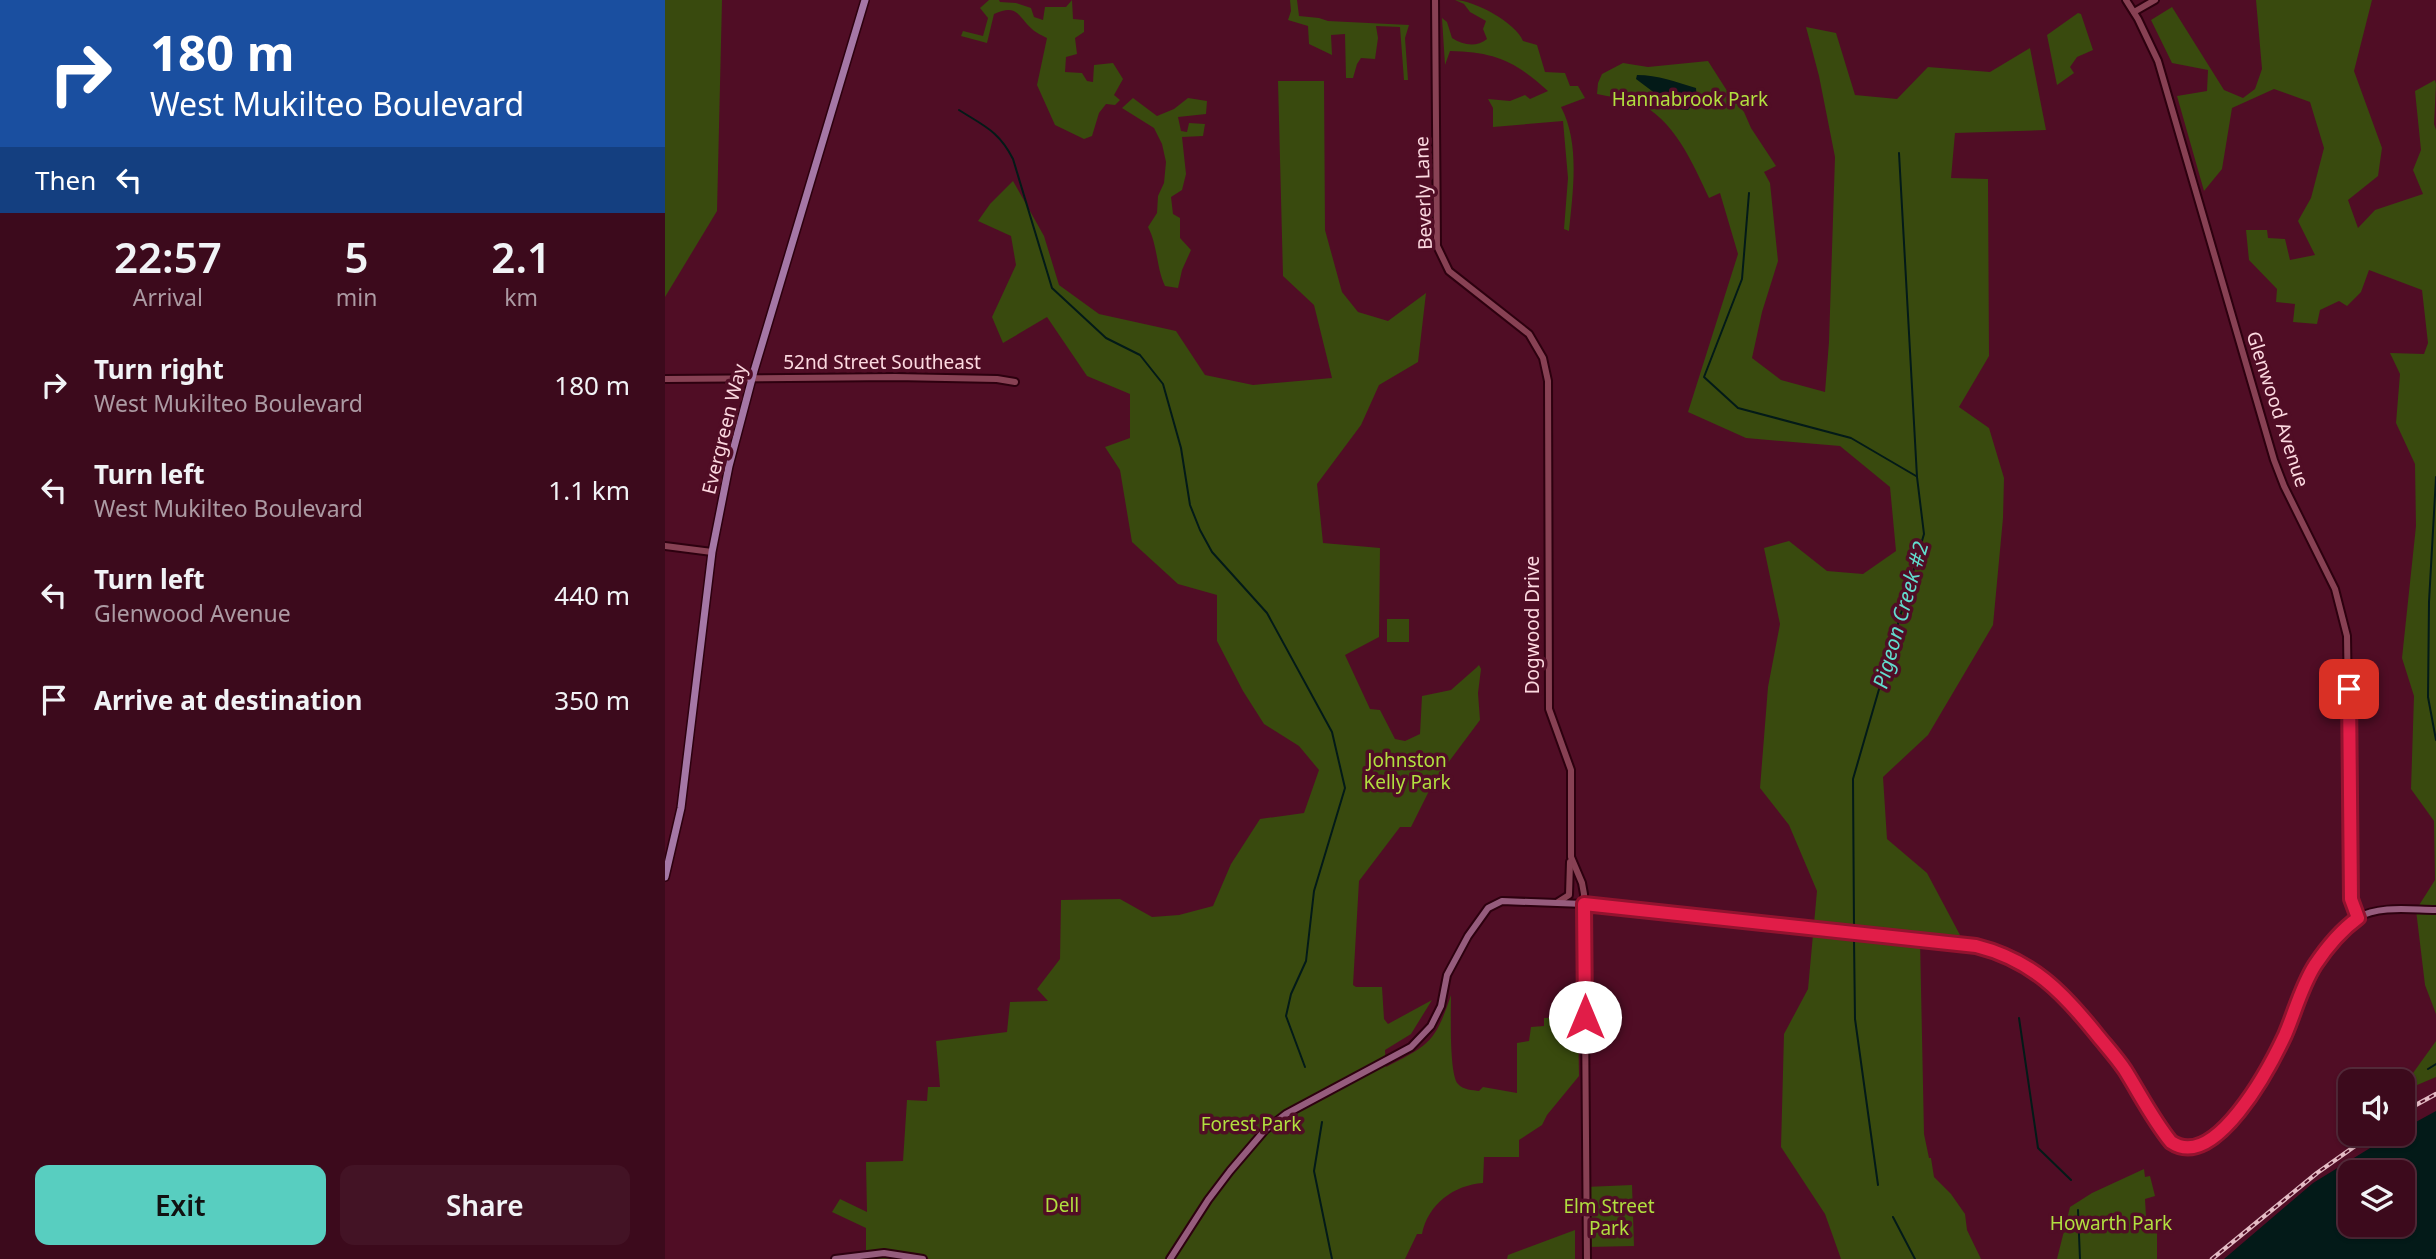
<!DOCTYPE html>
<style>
body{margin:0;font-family:"Noto Sans",sans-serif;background:#431325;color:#f1f3f6;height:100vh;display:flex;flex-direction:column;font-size:26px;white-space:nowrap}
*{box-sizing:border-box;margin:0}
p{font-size:23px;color:#ac9aa3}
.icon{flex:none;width:38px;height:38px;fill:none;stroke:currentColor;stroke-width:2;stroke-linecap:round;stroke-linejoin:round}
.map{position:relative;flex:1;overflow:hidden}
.sheet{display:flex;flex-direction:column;background:#3c0a1c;width:665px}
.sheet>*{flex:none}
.top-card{background:#1a4fa0;color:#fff;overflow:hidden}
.fabs{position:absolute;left:1673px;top:1069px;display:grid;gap:14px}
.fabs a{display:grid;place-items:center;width:77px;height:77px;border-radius:14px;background:#3c0a1c;box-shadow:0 2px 5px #0004,0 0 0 2px #552b3b;font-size:35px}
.pin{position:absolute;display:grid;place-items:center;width:60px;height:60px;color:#fff;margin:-30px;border-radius:14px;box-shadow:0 4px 10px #0006}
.me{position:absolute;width:77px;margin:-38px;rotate:0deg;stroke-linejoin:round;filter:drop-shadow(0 0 5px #0008)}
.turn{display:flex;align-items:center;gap:24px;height:147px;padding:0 35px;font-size:32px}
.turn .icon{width:91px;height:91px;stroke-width:2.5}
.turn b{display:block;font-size:49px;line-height:60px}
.then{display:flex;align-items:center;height:66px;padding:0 35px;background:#0003;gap:14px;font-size:26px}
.eta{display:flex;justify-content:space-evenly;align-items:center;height:119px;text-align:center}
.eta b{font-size:42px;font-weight:600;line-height:49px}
.cta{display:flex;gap:14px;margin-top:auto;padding:14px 35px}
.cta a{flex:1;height:80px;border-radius:14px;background:#58cec0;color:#111;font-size:28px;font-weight:600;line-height:80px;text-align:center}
.cta a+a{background:#431325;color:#f1f3f6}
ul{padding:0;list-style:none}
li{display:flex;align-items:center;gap:21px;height:105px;padding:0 35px}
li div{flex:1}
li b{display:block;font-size:26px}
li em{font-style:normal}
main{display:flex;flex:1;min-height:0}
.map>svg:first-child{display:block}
.green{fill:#394a0e}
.water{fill:#031a18;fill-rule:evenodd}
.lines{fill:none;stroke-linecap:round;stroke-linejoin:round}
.stream{stroke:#031a18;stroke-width:2}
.tertiary-casing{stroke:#2d000f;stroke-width:10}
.secondary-casing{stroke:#2d000f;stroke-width:10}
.primary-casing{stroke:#2d000f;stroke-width:10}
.tertiary{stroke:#884154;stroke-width:6}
.secondary{stroke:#965c7d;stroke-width:6}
.primary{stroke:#a577a6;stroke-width:7}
.rail-casing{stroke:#e4bcc5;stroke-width:4.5}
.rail{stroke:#500d25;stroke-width:2;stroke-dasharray:5;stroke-linecap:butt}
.route-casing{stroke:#92132f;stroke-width:18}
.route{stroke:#e11d48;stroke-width:12}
.labels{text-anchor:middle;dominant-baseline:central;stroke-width:7;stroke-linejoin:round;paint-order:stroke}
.park-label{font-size:19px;fill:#b1df40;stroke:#500d25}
.street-label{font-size:19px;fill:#fcd9e0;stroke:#500d25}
.water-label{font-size:21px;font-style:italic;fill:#62ddce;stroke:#500d25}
</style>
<main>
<section class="sheet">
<div class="top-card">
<div class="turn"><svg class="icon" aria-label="right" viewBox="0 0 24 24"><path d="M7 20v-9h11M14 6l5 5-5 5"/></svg><div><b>180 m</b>West Mukilteo Boulevard</div></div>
<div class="then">Then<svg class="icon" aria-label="left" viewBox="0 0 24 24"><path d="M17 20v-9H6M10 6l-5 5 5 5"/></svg></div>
</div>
<div class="eta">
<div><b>22:57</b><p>Arrival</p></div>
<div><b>5</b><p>min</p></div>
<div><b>2.1</b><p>km</p></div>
</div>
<ul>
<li><svg class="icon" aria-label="right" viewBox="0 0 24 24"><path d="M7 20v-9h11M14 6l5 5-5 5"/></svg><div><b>Turn right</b><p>West Mukilteo Boulevard</p></div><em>180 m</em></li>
<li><svg class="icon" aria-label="left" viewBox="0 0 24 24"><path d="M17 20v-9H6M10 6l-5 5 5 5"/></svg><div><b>Turn left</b><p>West Mukilteo Boulevard</p></div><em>1.1 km</em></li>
<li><svg class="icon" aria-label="left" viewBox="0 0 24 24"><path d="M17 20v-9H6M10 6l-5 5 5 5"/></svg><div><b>Turn left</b><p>Glenwood Avenue</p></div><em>440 m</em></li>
<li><svg class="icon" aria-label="arrive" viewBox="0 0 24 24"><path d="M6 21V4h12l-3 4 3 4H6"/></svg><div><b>Arrive at destination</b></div><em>350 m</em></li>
</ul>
<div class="cta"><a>Exit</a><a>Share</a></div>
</section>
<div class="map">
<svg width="1771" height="1259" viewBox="0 0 1771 1259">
<rect width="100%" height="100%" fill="#500d25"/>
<g class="green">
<polygon points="0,0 57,0 52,211 0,297"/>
<path d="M324,0H334L335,2L351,3L366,8L369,17L378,20L380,7H401L407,0L408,19L419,20V32L410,38L412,54L401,57L400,72L417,73L422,81L428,82L429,65L448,63L458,79L449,95L455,100L450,105L441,104L434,113L427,136L419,139L390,125L372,85L382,38C378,36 371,33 367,29C353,17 353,3 329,14L322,43L296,36L298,31L318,36L323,18L315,8Z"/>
<polygon points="625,0 632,0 634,16 654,18 663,21 744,25 740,38 743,80 739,80 735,27 711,26 713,38 710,59 696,58 692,64 688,78 681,78 680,34 666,35 667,55 644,44 643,26 623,20 626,11"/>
<path d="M790,0C809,0 851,23 858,41L872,45L880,72L900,73L905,86H913L920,98L896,107C915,143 908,191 904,231L899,229L903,178L898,121L828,127V108L823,99L845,101L860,95L865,99L883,91C850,61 830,52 785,51L780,65L777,18L782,22L787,38C798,45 811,48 822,39L818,29L821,21L805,12L799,4Z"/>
<polygon points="1591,0 1707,0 1689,71 1717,148 1713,176 1683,200 1693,228 1710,210 1758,194 1748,170 1756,150 1750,91 1770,80 1771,84 1769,124 1771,130 1771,1014 1760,985 1751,910 1770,880 1769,821 1746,789 1749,696 1737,658 1751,526 1750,464 1731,423 1735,374 1725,353 1759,354 1763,343 1757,290 1704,270 1696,292 1682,306 1674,301 1655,310 1652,324 1628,322 1630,304 1611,302 1612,289 1584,260 1581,230 1602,230 1603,238 1620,239 1625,260 1650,255 1633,221 1646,198 1659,148 1645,102 1609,89 1567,108 1557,169 1539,191 1512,96 1542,91 1543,70 1507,63 1486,20 1507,7 1559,90 1578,98 1590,89 1597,69"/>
<polygon points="1413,13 1416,14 1428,50 1412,57 1405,67 1409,73 1392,85 1382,35"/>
<path d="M1141,27L1171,33L1190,95L1232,99L1263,67L1325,72L1365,48L1381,130L1290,133L1286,178L1323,179L1324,356L1294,407L1324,428L1339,478L1338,518L1328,625L1263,735L1218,777L1222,839L1262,873L1295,935L1255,939L1259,1134L1264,1158H1266L1269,1177L1286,1194L1300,1214L1302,1230L1316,1259H1176L1160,1214L1116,1147L1119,1034L1143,989L1152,891L1124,825L1095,788L1103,687L1115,624L1099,548L1124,541L1162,571L1198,574L1231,551L1225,487L1175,446L1081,438L1023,412L1073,254L1055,193L1044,198C1028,164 1009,118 971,102C959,98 945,97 932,94L933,83L937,74L958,63L983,67L1043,61L1066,97L1079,112L1086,128L1111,166L1099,172L1105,183L1113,261L1097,312L1087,358L1116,380L1160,392L1164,342L1170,157L1154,76Z"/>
<path d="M613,81H659L660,230L677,292L693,312L723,321L761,293L753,362L714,385L696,425L652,484L658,543L715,548L714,637L680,655L705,709L715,710L730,739L740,741L755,734L757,696L786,690L811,668L814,665L816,669L813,693L815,720L768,783L746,827H735L694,881L688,985L691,987H717L719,1019L723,1024L767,1000L746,1034L720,1050L721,1067C764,1045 770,1043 786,995C786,1012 784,1074 793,1084C798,1090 808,1090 814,1091L818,1087L852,1093V1043L864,1041L866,1027L879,1026V1018L913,1017L914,1076L882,1115L877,1125L854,1140V1157H819L818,1183C789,1185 763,1204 757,1234H752L740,1259H264L249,1253L227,1251L226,1259H201V1228L167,1212L175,1199L202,1212L201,1162L238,1161L242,1100L262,1101L263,1087H275L271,1041L342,1032L345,1002L383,1001L372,989L395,959L396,900L455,899L487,917L514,915L548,906L566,864L595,819L639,813L654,770L634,746L599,724L578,691L552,641V595L513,584L467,542L455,470L440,447L465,438V394L422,376L382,317L338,343L327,317L351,265L346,236L313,221L325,204L348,181L379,236L394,285L434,314L511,331L540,375L588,385L667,378L649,305L618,276Z"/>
<path d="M468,98L492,116L509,109L523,98L542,101L541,114L513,117L516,131L522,132L524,123L540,124L538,136L517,137L521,174L517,190L506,197L508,214L515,218V238L526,250L517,270L513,288L500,286C491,267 493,246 483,227L492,213L493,196L499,183L501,162L497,144L489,128L457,108Z"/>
<rect x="722" y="619" width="22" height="23"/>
<polygon points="1771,1041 1771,1077 1738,1091 1738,1087"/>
<polygon points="1479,1169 1480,1177 1485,1176 1490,1196 1480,1199 1481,1216 1492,1217 1492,1259 1392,1259 1405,1207 1427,1193"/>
<polygon points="967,1185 969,1246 922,1247 920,1187"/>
<polygon points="910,1230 910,1259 842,1259 843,1255"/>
</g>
<g class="water">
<path d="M972,75C993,75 1011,82 1031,88L1032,100L1023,110L1011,109L971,79Z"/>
<path d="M1771,1111V1259H1559L1648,1183L1728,1134H1738V1129ZM1738,1172V1225H1685V1172Z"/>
</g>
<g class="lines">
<g class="stream">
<path d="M294,110C319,126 334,131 348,159L387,288L441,338L475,355L498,384L516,448L525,505L535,530L547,552L602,613L667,732L680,788L649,891L641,961L626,994L621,1016L640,1067"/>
<polyline points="1084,193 1077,279 1039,377 1073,408 1186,438 1251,476"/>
<polyline points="1771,477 1764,602 1763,697 1771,740"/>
<polyline points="1189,929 1188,779 1259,534 1252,477 1234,153"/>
<polyline points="1189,939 1190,1019 1213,1185"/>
<polyline points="1354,1018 1373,1148 1406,1180"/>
<polyline points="1763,1069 1771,1064"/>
<polyline points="657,1122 649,1171 667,1259"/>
<polyline points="1413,1210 1415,1259"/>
<polyline points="1228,1217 1250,1259"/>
</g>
<defs>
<g id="tertiary">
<polyline points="770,0 772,246 784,271 864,334 878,358 883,381 884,709 906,770 906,857 917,883 919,894 922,1259"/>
<polyline points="1461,0 1473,19 1493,61 1609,460 1619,486 1670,589 1682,636 1686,899 1693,918"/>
<polyline points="1469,12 1490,0"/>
<polyline points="0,379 230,377 332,379 350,382"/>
<polyline points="0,546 47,552"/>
<polyline points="893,902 904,895 905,862"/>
</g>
<g id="secondary">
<polyline points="170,1259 219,1253 258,1259"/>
<path d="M505,1259L543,1200L565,1171L600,1130L621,1114L746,1047L766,1026L776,1006L782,975L803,936L823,908L837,901L919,904L1291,943C1323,948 1354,957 1379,977C1406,999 1441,1041 1460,1070C1473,1090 1489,1126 1505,1141C1510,1146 1517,1149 1524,1149C1542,1147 1557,1132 1567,1119C1582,1100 1597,1079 1609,1057C1632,1012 1645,945 1692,918C1715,905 1746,910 1771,910"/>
</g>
<polyline id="primary" points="0,877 16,808 47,552 64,466 89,371 200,0"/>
</defs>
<use href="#tertiary" class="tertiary-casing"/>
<use href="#secondary" class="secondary-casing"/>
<use href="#primary" class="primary-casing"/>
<use href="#tertiary" class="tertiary"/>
<use href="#secondary" class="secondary"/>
<use href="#primary" class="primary"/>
<defs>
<g id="rail">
<polyline points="1738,1112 1771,1094"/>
<polyline points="1547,1259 1652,1173 1707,1134"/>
</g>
</defs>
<use href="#rail" class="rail-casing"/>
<use href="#rail" class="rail"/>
</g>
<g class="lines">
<defs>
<path id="route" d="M920,1017L919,904L1311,946C1367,960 1398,992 1433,1036C1442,1047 1452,1058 1460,1070C1475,1094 1488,1120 1506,1142C1550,1172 1605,1067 1620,1035C1630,1012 1636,987 1650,965C1662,947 1675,931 1693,918L1686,899L1684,689"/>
</defs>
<use href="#route" class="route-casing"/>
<use href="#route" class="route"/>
</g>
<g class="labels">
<g class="park-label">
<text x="1025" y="99">Hannabrook Park</text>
<text x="742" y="760">Johnston<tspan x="742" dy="22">Kelly Park</tspan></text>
<text x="586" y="1124">Forest Park</text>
<text x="397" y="1205">Dell</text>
<text x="944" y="1206">Elm Street<tspan x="944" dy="22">Park</tspan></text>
<text x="1446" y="1223">Howarth Park</text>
</g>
<g class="street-label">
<text transform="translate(758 193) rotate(-92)">Beverly Lane</text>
<text x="217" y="362">52nd Street Southeast</text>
<text transform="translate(1613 409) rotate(72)">Glenwood Avenue</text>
<text transform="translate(59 429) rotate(-76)">Evergreen Way</text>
<text transform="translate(867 625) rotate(-90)">Dogwood Drive</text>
</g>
<g class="water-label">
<text transform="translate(1235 615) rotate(-74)">Pigeon Creek #2</text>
</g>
</g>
</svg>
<div class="fabs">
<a><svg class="icon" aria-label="sound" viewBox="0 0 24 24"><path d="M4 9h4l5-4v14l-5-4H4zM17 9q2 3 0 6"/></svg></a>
<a><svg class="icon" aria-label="layers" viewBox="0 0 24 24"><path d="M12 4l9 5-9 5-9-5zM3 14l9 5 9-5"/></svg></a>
</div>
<div class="pin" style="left:1684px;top:689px;background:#d93025"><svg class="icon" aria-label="arrive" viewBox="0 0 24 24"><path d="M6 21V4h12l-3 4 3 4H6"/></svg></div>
<svg class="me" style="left:920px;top:1017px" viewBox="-20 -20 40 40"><circle r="19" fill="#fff"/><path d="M0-13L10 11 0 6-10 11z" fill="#e11d48"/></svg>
</div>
</main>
